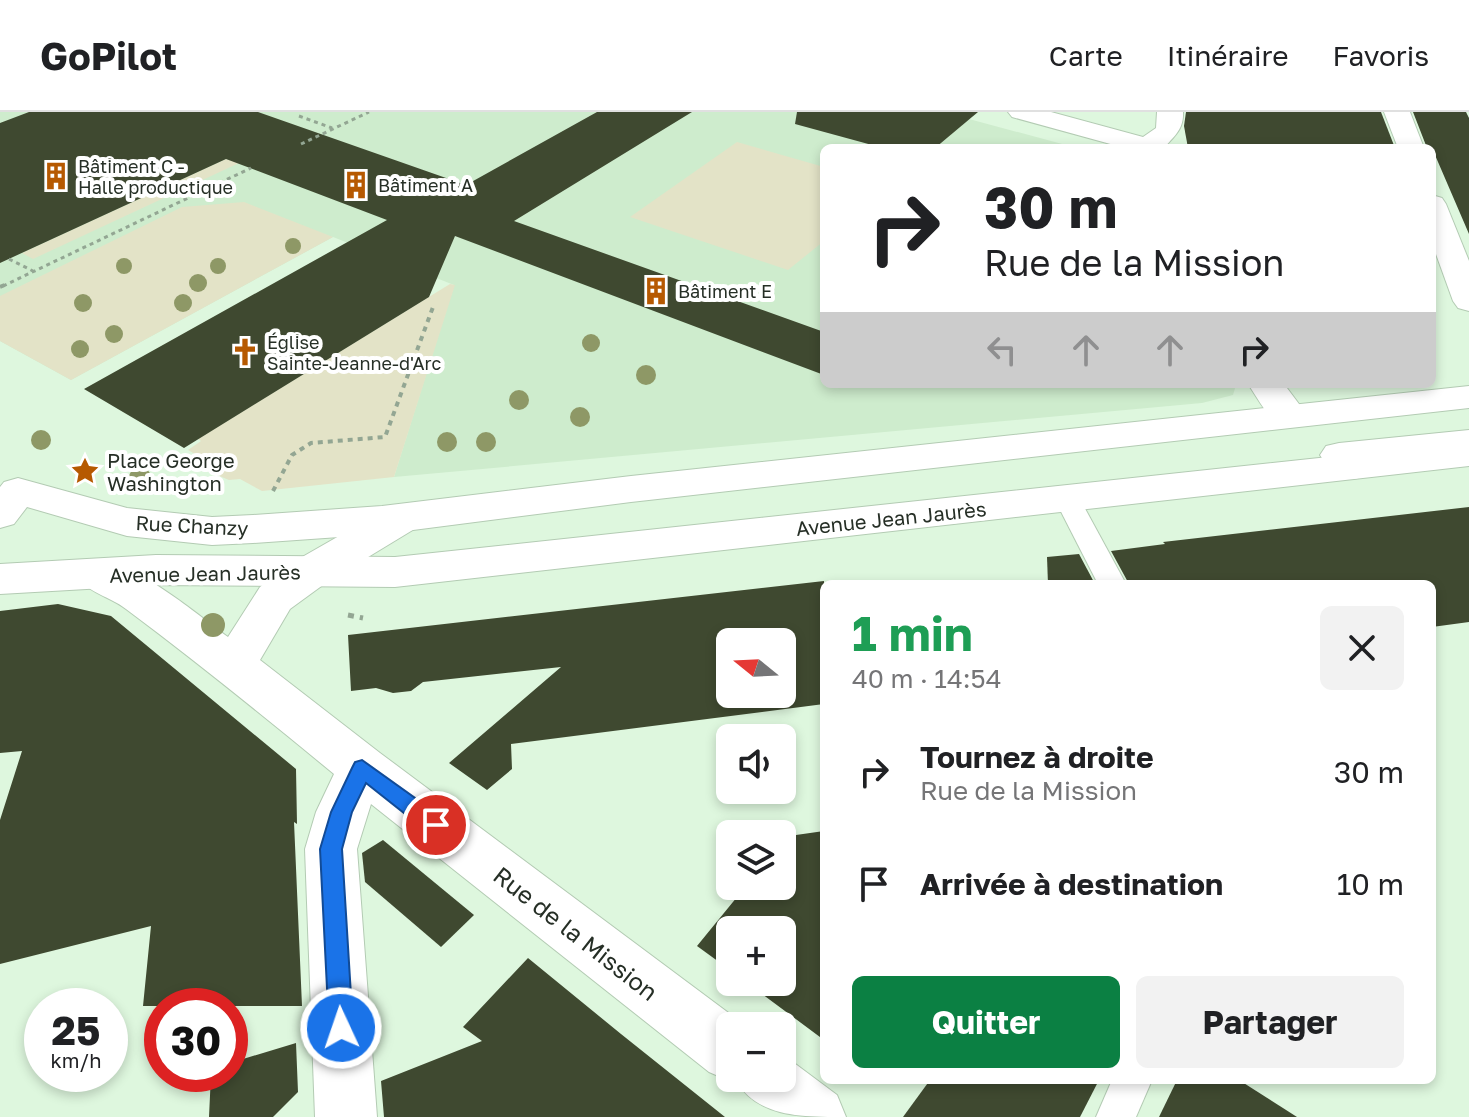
<!DOCTYPE html>
<html lang="fr">
<meta charset="utf-8">
<style>
body{margin:0;font-family:"Golos Text",sans-serif;background:#f2f2f2;color:#202124;height:100vh;display:flex;flex-direction:column;font-size:30px;white-space:nowrap}
*{box-sizing:border-box;margin:0}
p{font-size:26px;color:#757577}
.icon{flex:none;width:44px;height:44px;fill:none;stroke:currentColor;stroke-width:2;stroke-linecap:round;stroke-linejoin:round}
.map{position:relative;flex:1;overflow:hidden}
.drawer{position:absolute;left:820px;top:468px;width:616px;height:504px;display:flex;flex-direction:column;background:#fff;border-radius:12px;box-shadow:0 4px 12px #0003}
.drawer>*{flex:none}
.guide{position:absolute;left:820px;top:32px;width:616px;height:244px;border-radius:12px;box-shadow:0 4px 12px #0003;background:#fff;color:#202124;overflow:hidden}
.needle{width:52px;rotate:288deg}
.fabs{position:absolute;left:716px;top:516px;display:grid;gap:16px}
.fabs a{display:grid;place-items:center;width:80px;height:80px;border-radius:12px;background:#fff;box-shadow:0 4px 12px #0003;font-size:40px}
.speed{position:absolute;left:24px;top:876px;display:flex;gap:16px;font-size:40px;font-weight:700;text-align:center}
.speed>*{display:grid;place-content:center;width:104px;height:104px;border-radius:50%;background:#fff;box-shadow:0 4px 12px #0003;line-height:1}
.speed small{font-size:20px;font-weight:400}
.speed .limit{border:12px solid #d22;background:#fff;color:#111}
.pin{position:absolute;display:grid;place-items:center;width:68px;height:68px;color:#fff;margin:-34px;border:4px solid #fff;border-radius:50%;box-shadow:0 2px 8px #0007}
.me{position:absolute;width:88px;margin:-44px;rotate:357deg;stroke-linejoin:round;filter:drop-shadow(0 0 6px #0008)}
.turn{display:flex;align-items:center;gap:28px;height:168px;padding:0 32px;font-size:36px}
.turn .icon{width:104px;height:104px;stroke-width:2.5}
.turn b{display:block;font-size:56px;line-height:68px}
.lanes{display:flex;align-items:center;height:76px;padding:0 32px;background:#0003;justify-content:center;gap:40px;direction:ltr}
.lanes .off{opacity:.35}
.round{display:grid;place-items:center;flex:none;width:84px;height:84px;border-radius:12px;background:#f2f2f2}
.headline{display:flex;align-items:center;justify-content:space-between;height:136px;padding:0 32px}
h1{font-size:48px;font-weight:700;line-height:60px;color:#1e9e55}
.action{display:flex;gap:16px;margin-top:auto;padding:16px 32px}
.action a{flex:1;height:92px;border-radius:12px;background:#0b8043;color:#fff;font-size:32px;font-weight:700;line-height:92px;text-align:center}
.action a+a{background:#f2f2f2;color:#202124}
ul{padding:0;list-style:none}
li{display:flex;align-items:center;gap:24px;height:112px;padding:0 32px}
li div{flex:1}
li b{display:block;font-size:30px}
li em{font-style:normal}
header{display:flex;align-items:center;gap:48px;box-sizing:border-box;height:112px;padding:0 40px;background:#fff;border-bottom:2px solid #e0e0e0}
header strong{font-size:38px}
nav{display:flex;gap:44px;margin-inline-start:auto;font-size:28px}
.map>svg:first-child{display:block}
.built{fill:#ceeccd}
.green{fill:#e3e3c7}
.building{fill:#3f4930;fill-rule:evenodd}
.lines{fill:none;stroke-linecap:round;stroke-linejoin:round}
.lane-casing{stroke:#b3cbb3;stroke-width:2}
.street-casing{stroke:#b3cbb3;stroke-width:2}
.secondary-casing{stroke:#b3cbb3;stroke-width:2}
.path-far2{stroke:#93a693;stroke-width:3;stroke-dasharray:4 4;stroke-linecap:butt}
.path-far1{stroke:#93a693;stroke-width:4;stroke-dasharray:5 5;stroke-linecap:butt}
.path{stroke:#93a693;stroke-width:5;stroke-dasharray:6 6;stroke-linecap:butt}
.lane{fill:#fff;fill-rule:evenodd}
.street{fill:#fff;fill-rule:evenodd}
.secondary{fill:#fff;fill-rule:evenodd}
.tree{fill:#8e9866}
.route{fill:#1a73e8;stroke:#114b97;stroke-width:2}
.labels{text-anchor:middle;dominant-baseline:central;stroke-width:8;stroke-linejoin:round;paint-order:stroke}
.far-poi-label{font-size:18px;fill:#262f26;stroke:#fff;text-anchor:start}
.poi-label{font-size:20px;fill:#262f26;stroke:#fff;text-anchor:start}
.street-label{font-size:20px;fill:#262f26;stroke:#fff}
.near-street-label{font-size:24px;fill:#262f26;stroke:#fff}
</style>
<header>
<strong>GoPilot</strong>
<nav><a>Carte</a><a>Itinéraire</a><a>Favoris</a></nav>
</header>
<div class="map">
<svg width="1469" height="1005" viewBox="0 0 1469 1005">
<rect width="100%" height="100%" fill="#def7de"/>
<polygon class="built" points="0,0 943,0 1077,36 824,36 824,272 1236,273 1233,283 1202,291 394,365 454,173 333,125 71,268 0,229"/>
<g class="green">
<polygon points="737,30 824,55 824,129 788,158 630,105"/>
<polygon points="226,47 239,51 33,147 22,141"/>
<polygon points="244,90 333,125 71,268 0,229 0,184 182,95"/>
<polygon points="450,172 455,173 394,365 262,379 240,367 229,368 200,356 205,348 188,338 201,329 198,327"/>
</g>
<g class="building">
<polygon points="29,0 258,0 466,73 597,0 692,0 514,109 824,220 824,263 455,124 429,185 184,336 84,277 387,108 226,47 0,151 0,11"/>
<polygon points="797,0 978,0 935,36 883,36 795,12"/>
<polygon points="1186,0 1381,0 1395,36 1188,36 1184,14"/>
<polygon points="1413,0 1466,0 1469,6 1469,122 1432,36 1427,36"/>
<polygon points="1469,395 1469,510 1432,515 1432,472 1129,472 1111,439 1165,432 1163,430"/>
<polygon points="1079,442 1095,472 1048,472 1047,445"/>
<path d="M824,469V592L511,632L512,657L487,678L449,651L561,555L423,570L411,579L393,581L376,576L351,579L348,523ZM730,530H782V582H730Z"/>
<polygon points="58,492 111,504 296,657 297,712 294,710 302,894 143,894 151,814 0,852 0,708 22,639 0,641 0,499"/>
<polygon points="824,719 824,928 746,870 782,870 782,818 730,818 730,858 697,834 746,774 782,774 782,725"/>
<polygon points="383,728 474,803 441,835 365,770 362,741"/>
<polygon points="528,846 621,922 725,1005 384,1005 381,969 482,929 463,915"/>
<polygon points="296,931 298,980 273,1005 209,1005 211,962 230,962 230,951"/>
<polygon points="930,968 1099,968 1080,1005 903,1005"/>
<polygon points="1177,968 1239,968 1297,1005 1159,1005"/>
</g>
<g class="lines">
<defs>
<g id="lane">
<polygon points="1067,378 1076,380 1126,472 1098,472 1054,386 1058,380"/>
<polygon points="1112,968 1152,968 1136,1005 1096,1005"/>
</g>
<g id="street">
<path d="M1008,0H1051L1143,25L1156,16L1157,0H1183C1184,18 1173,25 1164,36H1125L1012,5Z"/>
<polygon points="1384,0 1410,0 1424,36 1398,36"/>
<polygon points="1432,83 1442,86 1446,92 1469,149 1469,199 1458,196 1453,189 1432,131"/>
<path d="M1248,272H1284L1308,304L1303,312C1272,320 1264,295 1248,272Z"/>
<path d="M1469,318V342L1366,352L1368,356L1363,365C1339,371 1332,362 1320,343L1326,334L1339,331Z"/>
<path d="M402,392L416,396L422,406L416,416L327,470L290,497L260,548L380,641L746,914H730V966H782V942L837,983L846,1005C798,1005 757,1005 735,967L730,969L709,960L371,692L357,737L377,1005H315L305,737L316,700L334,662C266,606 197,550 126,497C110,484 88,482 77,463L83,452C126,439 193,500 228,525L260,475L297,448L388,396Z"/>
</g>
<g id="secondary">
<polygon points="1469,274 1469,296 631,390 382,422 253,431 212,433 127,424 27,395 14,412 0,416 0,375 4,370 18,366 127,396 212,405 253,403 382,394 631,364"/>
<polygon points="1469,330 1469,354 395,475 156,473 0,482 0,452 156,443 395,445"/>
</g>
</defs>
<use href="#lane" class="lane-casing"/>
<use href="#street" class="street-casing"/>
<use href="#secondary" class="secondary-casing"/>
<g class="path-far2">
<polyline points="299,4 332,16"/>
<polyline points="301,32 369,0"/>
<polyline points="9,147 33,159"/>
<polyline points="3,174 251,56"/>
</g>
<g class="path-far1">
<polyline points="0,175 7,172"/>
<polyline points="273,379 292,343 311,331 385,325 433,195"/>
</g>
<polyline class="path" points="348,503 363,506"/>
<use href="#lane" class="lane"/>
<use href="#street" class="street"/>
<use href="#secondary" class="secondary"/>
</g>
<g class="tree">
<circle cx="293" cy="134" r="8"/>
<circle cx="124" cy="154" r="8"/>
<circle cx="218" cy="154" r="8"/>
<circle cx="198" cy="171" r="9"/>
<circle cx="83" cy="191" r="9"/>
<circle cx="183" cy="191" r="9"/>
<circle cx="114" cy="222" r="9"/>
<circle cx="591" cy="231" r="9"/>
<circle cx="80" cy="237" r="9"/>
<circle cx="646" cy="263" r="10"/>
<circle cx="519" cy="288" r="10"/>
<circle cx="580" cy="305" r="10"/>
<circle cx="41" cy="328" r="10"/>
<circle cx="447" cy="330" r="10"/>
<circle cx="486" cy="330" r="10"/>
<circle cx="140" cy="366" r="11"/>
<circle cx="213" cy="513" r="12"/>
</g>
<polygon class="route" points="362,648 443,706 447,713 443,720 436,722 428,720 366,671 352,700 342,737 353,916 349,924 341,928 332,924 329,916 320,737 331,700 352,656 355,650"/>
<defs>
<symbol id="building-bare" viewBox="-9 -9 18 18"><path d="M-4-6H4V6H1V3H-1V6H-4ZM-2.5-4.3h1.7v1.8h-1.7ZM.8-4.3h1.7v1.8H.8ZM-2.5-1h1.7V.8h-1.7ZM.8-1h1.7V.8H.8Z" fill="#b65901" stroke="#fff" stroke-width="2.5" paint-order="stroke"/></symbol>
<symbol id="church-bare" viewBox="-9 -9 18 18"><path d="M-1.2-6h2.4v3.5h3.3v2.4h-3.3V6h-2.4V-.1h-3.3v-2.4h3.3Z" fill="#b65901" stroke="#fff" stroke-width="2.5" paint-order="stroke"/></symbol>
<symbol id="sight-bare" viewBox="-9 -9 18 18"><path d="M0-6L1.8-2.2L6-1.7L2.9 1.2L3.7 5.4L0 3.3L-3.7 5.4L-2.9 1.2L-6-1.7L-1.8-2.2Z" fill="#b65901" stroke="#fff" stroke-width="2.5" paint-order="stroke"/></symbol>
</defs>
<g fill-rule="evenodd">
<use href="#building-bare" x="36" y="44" width="40" height="40"/>
<use href="#building-bare" x="336" y="53" width="40" height="40"/>
<use href="#building-bare" x="636" y="159" width="40" height="40"/>
<use href="#church-bare" x="225" y="220" width="40" height="40"/>
<use href="#sight-bare" x="65" y="339" width="40" height="40"/>
</g>
<g class="labels">
<g class="far-poi-label">
<text x="78" y="54">Bâtiment C -<tspan x="78" dy="21">Halle productique</tspan></text>
<text x="378" y="73">Bâtiment A</text>
<text x="678" y="179">Bâtiment E</text>
<text x="267" y="230">Église<tspan x="267" dy="21">Sainte-Jeanne-d'Arc</tspan></text>
</g>
<g class="poi-label">
<text x="107" y="348">Place George<tspan x="107" dy="23">Washington</tspan></text>
</g>
<g class="street-label">
<text transform="translate(891 406) rotate(-6)">Avenue Jean Jaurès</text>
<text transform="translate(192 413) rotate(3)">Rue Chanzy</text>
<text transform="translate(205 461) rotate(-1)">Avenue Jean Jaurès</text>
</g>
<g class="near-street-label">
<text transform="translate(576 821) rotate(38)">Rue de la Mission</text>
</g>
</g>
</svg>
<div class="fabs">
<a><svg class="needle" viewBox="-14 -14 28 28"><path d="M0-13l5 13h-10z" fill="#e53935"/><path d="M0 13l5-13h-10z" fill="#757577"/></svg></a>
<a><svg class="icon" aria-label="sound" viewBox="0 0 24 24"><path d="M4 9h4l5-4v14l-5-4H4zM17 9q2 3 0 6"/></svg></a>
<a><svg class="icon" aria-label="layers" viewBox="0 0 24 24"><path d="M12 4l9 5-9 5-9-5zM3 14l9 5 9-5"/></svg></a>
<a>+</a>
<a>−</a>
</div>
<div class="speed"><div>25<small>km/h</small></div><div class="limit">30</div></div>
<div class="pin" style="left:436px;top:713px;background:#d93025"><svg class="icon" aria-label="arrive" viewBox="0 0 24 24"><path d="M6 21V4h12l-3 4 3 4H6"/></svg></div>
<svg class="me" style="left:341px;top:916px" viewBox="-20 -20 40 40"><circle r="17" fill="#1a73e8" stroke="#fff" stroke-width="3"/><path d="M0-11L8 9 0 5-8 9z" fill="#fff"/></svg>
<div class="guide">
<div class="turn"><svg class="icon" aria-label="right" viewBox="0 0 24 24"><path d="M7 20v-9h11M14 6l5 5-5 5"/></svg><div><b>30 m</b>Rue de la Mission</div></div>
<div class="lanes"><svg class="icon off" aria-label="left" viewBox="0 0 24 24"><path d="M17 20v-9H6M10 6l-5 5 5 5"/></svg><svg class="icon off" aria-label="ahead" viewBox="0 0 24 24"><path d="M12 20V5M6 11l6-6 6 6"/></svg><svg class="icon off" aria-label="ahead" viewBox="0 0 24 24"><path d="M12 20V5M6 11l6-6 6 6"/></svg><svg class="icon" aria-label="right" viewBox="0 0 24 24"><path d="M7 20v-9h11M14 6l5 5-5 5"/></svg></div>
</div>
<section class="drawer">
<div class="headline"><div><h1>1 min</h1><p>40 m · 14:54</p></div><a class="round"><svg class="icon" aria-label="close" viewBox="0 0 24 24"><path d="M6 6l12 12M18 6L6 18"/></svg></a></div>
<ul>
<li><svg class="icon" aria-label="right" viewBox="0 0 24 24"><path d="M7 20v-9h11M14 6l5 5-5 5"/></svg><div><b>Tournez à droite</b><p>Rue de la Mission</p></div><em>30 m</em></li>
<li><svg class="icon" aria-label="arrive" viewBox="0 0 24 24"><path d="M6 21V4h12l-3 4 3 4H6"/></svg><div><b>Arrivée à destination</b></div><em>10 m</em></li>
</ul>
<div class="action"><a>Quitter</a><a>Partager</a></div>
</section>
</div>
